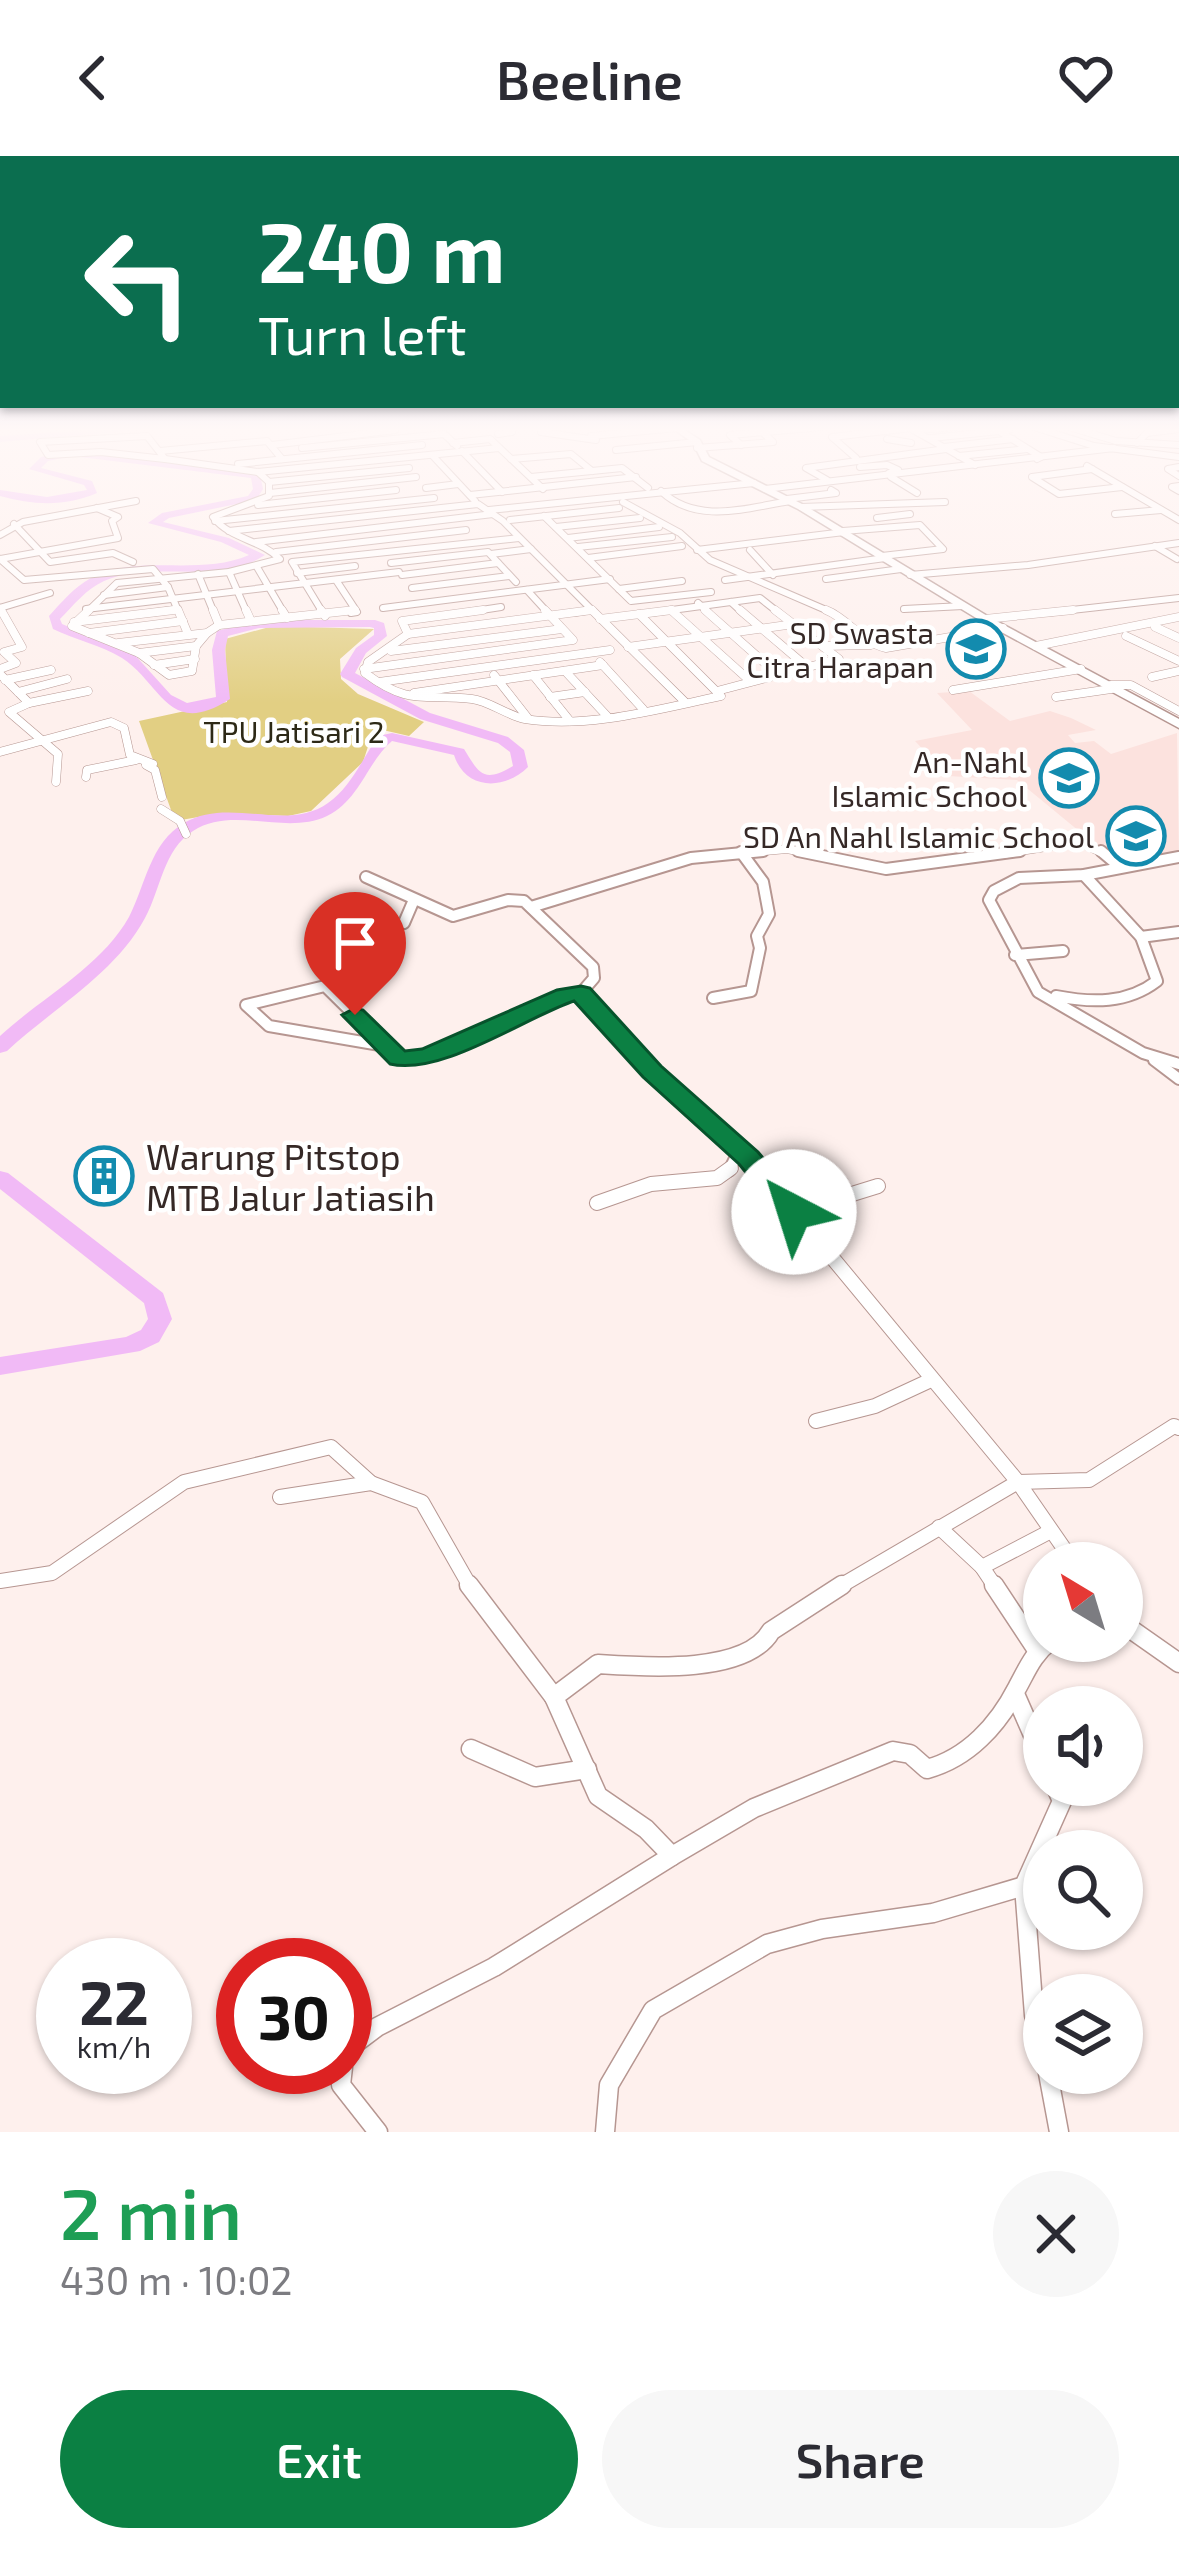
<!DOCTYPE html>
<meta charset="utf-8">
<style>
body{margin:0;font-family:"Exo 2",sans-serif;background:#f7f7f7;color:#2b2b33;height:100vh;display:flex;flex-direction:column;font-size:45px;white-space:nowrap}
*{box-sizing:border-box;margin:0}
p{font-size:39px;color:#7c7c81}
.icon{flex:none;width:66px;height:66px;fill:none;stroke:currentColor;stroke-width:2;stroke-linecap:round;stroke-linejoin:round}
.map{position:relative;height:1976px;overflow:hidden}
.side{display:flex;flex-direction:column;background:#fff;flex:1}
.side>*{flex:none}
.guide{position:absolute;left:0px;top:0px;width:1179px;height:252px;box-shadow:0 3px 9px #0004;background:#0b6e4f;color:#fff;overflow:hidden}
.needle{width:78px;rotate:322deg}
.controls{position:absolute;left:1023px;top:1386px;display:grid;gap:24px}
.controls a{display:grid;place-items:center;width:120px;height:120px;border-radius:50%;background:#fff;box-shadow:0 3px 9px #0004;font-size:60px}
.speed{position:absolute;left:36px;top:1782px;display:flex;gap:24px;font-size:60px;font-weight:700;text-align:center}
.speed>*{display:grid;place-content:center;width:156px;height:156px;border-radius:50%;background:#fff;box-shadow:0 3px 9px #0004;line-height:1}
.speed small{font-size:30px;font-weight:400}
.speed .limit{border:18px solid #d22;background:#fff;color:#111}
.pin{position:absolute;display:grid;place-items:center;width:102px;height:102px;color:#fff;margin:-123px -51px;border-radius:50% 50% 50% 0;rotate:-45deg;box-shadow:0 0 12px #0007}
.pin .icon{rotate:45deg}
.me{position:absolute;width:132px;margin:-66px;rotate:320deg;stroke-linejoin:round;filter:drop-shadow(0 0 9px #0008)}
.turn{display:flex;align-items:center;gap:42px;height:252px;padding:0 60px;font-size:54px}
.turn .icon{width:156px;height:156px;stroke-width:2.5}
.turn b{display:block;font-size:84px;line-height:102px}
.round{display:grid;place-items:center;flex:none;width:126px;height:126px;border-radius:63px;background:#f7f7f7}
.headline{display:flex;align-items:center;justify-content:space-between;height:204px;padding:0 60px}
h1{font-size:72px;font-weight:600;line-height:90px;color:#1e9e55}
.action{display:flex;gap:24px;margin-top:auto;padding:24px 60px}
.action a{flex:1;height:138px;border-radius:72px;background:#0b8043;color:#fff;font-size:48px;font-weight:600;line-height:138px;text-align:center}
.action a+a{background:#f7f7f7;color:#2b2b33}
header{display:flex;justify-content:space-between;align-items:center;height:156px;padding:0 60px;background:#fff;font-size:54px;font-weight:600}
.map>svg:first-child{display:block}
.built{fill:#fce2de}
.green{fill:#e2cf83}
.lines{fill:none;stroke-linecap:round;stroke-linejoin:round}
.river{fill:#f1baf6;fill-rule:evenodd}
.minor-far4-casing{stroke:#b69691;stroke-width:8}
.minor-far3-casing{stroke:#b69691;stroke-width:9}
.minor-far2-casing{stroke:#b69691;stroke-width:14}
.minor-far1-casing{stroke:#b69691;stroke-width:16}
.minor-casing{stroke:#b69691;stroke-width:21}
.secondary-casing{stroke:#b69691;stroke-width:3}
.minor-far4{stroke:#fff;stroke-width:6}
.minor-far3{stroke:#fff;stroke-width:8}
.minor-far2{stroke:#fff;stroke-width:10}
.minor-far1{stroke:#fff;stroke-width:14}
.minor{stroke:#fff;stroke-width:18}
.secondary{fill:#fff;fill-rule:evenodd}
.route{fill:#0b8043;stroke:#07532c;stroke-width:3}
.labels{text-anchor:middle;dominant-baseline:central;stroke-width:9;stroke-linejoin:round;paint-order:stroke}
.far-poi-label{font-size:30px;fill:#352826;stroke:#fff;text-anchor:end}
.far-park-label{font-size:30px;fill:#2d2917;stroke:#fff}
.poi-label{font-size:36px;fill:#352826;stroke:#fff;text-anchor:start}
</style>
<header><svg class="icon" aria-label="back" viewBox="0 0 24 24"><path d="M15 5l-7 7 7 7"/></svg>Beeline<svg class="icon" aria-label="heart" viewBox="0 0 24 24"><path d="M12 20l-8-8c-3-5 5-10 8-4 3-6 11-1 8 4z"/></svg></header>
<div class="map">
<svg width="1179" height="1976" viewBox="0 0 1179 1976">
<rect width="100%" height="100%" fill="#fef0ed"/>
<polygon class="built" points="969,535 1010,565 1050,555 1071,562 1096,574 1068,579 1075,587 1094,585 1111,598 1177,577 1179,699 1119,708 1017,624 948,620 915,585 972,574 937,537"/>
<polygon class="green" points="273,470 374,473 340,503 341,523 358,538 424,566 409,580 374,572 363,606 311,655 288,660 222,657 175,665 139,565 227,546 225,483"/>
<g class="lines">
<g class="river">
<polygon points="133,271 174,271 0,286 0,280"/>
<path d="M72,294L260,318L263,333L256,344L169,362L163,366L229,382L265,399C216,431 155,403 104,425C86,433 73,450 60,463L62,468L134,498L171,539L187,547L216,541L212,494L217,475L258,464H375L384,467L387,480L366,497L355,517L430,557L508,581L524,594L528,611C504,635 465,634 454,599L392,585C367,606 360,644 327,660C285,680 233,649 193,675C163,694 161,733 145,762C115,818 52,853 7,895L0,897V880C41,842 101,811 129,761C146,728 150,687 184,667C229,640 286,677 328,647C351,631 363,602 378,580L392,577L464,593C479,617 483,628 513,610L510,596L498,587L420,563L342,521L340,518L356,492L374,479V472L370,471L259,472L228,480L225,494L230,543C168,583 162,528 122,502C101,489 75,484 53,473L49,460C61,447 74,431 91,422C140,397 199,421 249,399L221,386L148,367L162,357L248,340L253,333L251,322L72,300L48,305L41,312L92,325L97,337C65,351 33,349 0,340V334L47,341L87,334L84,329L29,313L41,301Z"/>
<polygon points="0,1015 8,1017 163,1137 172,1163 159,1186 140,1195 0,1219 0,1201 126,1181 141,1174 148,1163 144,1147 0,1033"/>
</g>
<defs>
<g id="minor-far4">
<polyline points="908,271 975,309"/>
<polyline points="1034,271 1094,290 1179,301"/>
<polyline points="1069,271 1116,285 1179,289"/>
<polyline points="917,274 955,271"/>
<polyline points="1009,274 999,275 1041,301 1037,303"/>
<polyline points="541,276 596,284"/>
<polyline points="498,278 512,276 505,271"/>
<polygon points="147,280 165,303 101,296 48,299 40,286"/>
<polyline points="591,280 677,272"/>
<polyline points="931,282 999,275"/>
<polyline points="887,283 911,287"/>
<polyline points="453,287 490,283 543,333"/>
<polyline points="1137,287 1147,277 1179,273"/>
<polyline points="272,289 395,274"/>
<polyline points="741,289 730,279 822,271"/>
<polyline points="944,291 1013,283"/>
<polyline points="302,292 444,278 457,290"/>
<polyline points="697,292 773,286 761,275"/>
<polyline points="616,294 697,286"/>
<polyline points="160,295 267,285 282,303"/>
<polyline points="462,295 502,336"/>
<polyline points="433,300 475,345"/>
<polyline points="959,300 1027,293"/>
<polyline points="856,302 832,281 911,272"/>
<polyline points="165,303 258,316 499,292"/>
<polyline points="511,303 571,298 592,315"/>
<polyline points="238,308 422,289"/>
<polyline points="1087,310 1179,364"/>
<polyline points="860,311 887,309 898,314 889,317"/>
<polyline points="1179,311 1168,313 1179,320"/>
<polyline points="1092,313 1032,321 1059,338 1122,331"/>
<polyline points="531,321 622,312 648,332"/>
<polyline points="891,321 917,337"/>
<polyline points="827,324 806,312 946,293"/>
<polyline points="269,326 409,312"/>
<polyline points="1179,330 1172,331 1179,335"/>
<polyline points="426,332 458,328"/>
<polyline points="765,333 1114,292"/>
<path d="M661,335C697,369 746,352 790,345"/>
<polyline points="270,337 416,321"/>
<polyline points="470,339 636,321"/>
<polyline points="787,343 836,337 831,334"/>
<polyline points="623,346 680,377 710,404 833,457"/>
<polyline points="258,349 396,334"/>
<polyline points="801,351 945,346"/>
<polyline points="489,354 754,327"/>
<polyline points="1115,358 1161,354"/>
<polyline points="544,360 631,445 711,436"/>
<polyline points="877,362 910,358"/>
<polyline points="510,364 619,352"/>
<polyline points="215,365 434,342"/>
<polyline points="14,368 50,406 113,397 133,406"/>
<polyline points="556,371 640,362"/>
<polyline points="229,375 478,348 503,365 595,457"/>
<polyline points="843,375 920,369 943,393 882,400"/>
<polyline points="0,379 23,366 136,345"/>
<polyline points="568,382 659,371"/>
<polyline points="256,386 493,358"/>
<polyline points="1155,390 1177,403"/>
<polyline points="578,391 672,381"/>
<polyline points="697,394 844,376"/>
<polyline points="750,394 773,419"/>
<polyline points="276,396 466,374"/>
<polyline points="491,398 531,393"/>
<polyline points="588,402 682,390"/>
<polyline points="0,403 24,424 153,413 168,431 179,457"/>
<polyline points="0,403 118,382 112,365 118,361 97,352"/>
<polyline points="391,407 488,396 516,426"/>
<polyline points="257,411 284,457"/>
<polyline points="229,416 247,457"/>
<polyline points="297,417 355,410"/>
<polyline points="198,418 214,457"/>
<polyline points="402,419 498,407"/>
<polyline points="910,419 1028,409 1179,387"/>
<polyline points="826,423 901,413"/>
<polyline points="336,424 357,456 351,457"/>
<polyline points="725,424 885,402"/>
<polyline points="412,432 509,420"/>
<polyline points="619,433 682,425"/>
<polyline points="527,434 548,457"/>
<polyline points="104,439 168,431"/>
<polyline points="731,446 743,457"/>
<polyline points="698,447 709,457"/>
<polyline points="0,452 3,457"/>
<polyline points="0,452 50,437"/>
<polyline points="383,452 610,423"/>
<polyline points="86,453 399,416"/>
<polyline points="904,453 963,450"/>
<path d="M86,457L117,427L229,416L280,403C260,383 231,384 213,361L269,340V326L258,316"/>
<polyline points="150,457 178,453"/>
<polyline points="323,457 292,406 519,382"/>
<polyline points="462,457 501,451"/>
<polyline points="573,457 592,454"/>
<polyline points="650,457 760,442 779,457"/>
<polyline points="1045,457 1179,442"/>
</g>
<g id="minor-far3">
<polyline points="89,454 72,470 139,497 169,519 192,515 196,490 207,477"/>
<polyline points="178,454 188,478"/>
<polyline points="213,454 219,469"/>
<polyline points="246,454 251,465"/>
<polyline points="282,454 287,462"/>
<polyline points="321,454 325,460"/>
<path d="M483,454L402,465L408,478L368,506L365,517C410,551 425,537 472,543C489,545 506,559 525,563C589,573 658,553 721,540L639,458"/>
<polyline points="592,454 685,546"/>
<polyline points="671,454 750,525"/>
<polyline points="705,454 776,517"/>
<polyline points="740,454 807,511"/>
<path d="M826,454C849,463 862,487 886,492L1003,472"/>
<polyline points="600,463 672,454"/>
<polyline points="985,463 1073,454"/>
<polyline points="74,466 174,454"/>
<polyline points="1155,471 1179,482"/>
<polyline points="89,477 183,465"/>
<polyline points="408,478 592,454"/>
<polyline points="1126,480 1179,505"/>
<polyline points="118,487 207,477 219,469 355,454"/>
<polyline points="824,490 871,489"/>
<polyline points="1036,490 1179,461"/>
<polyline points="628,491 794,468"/>
<polyline points="391,495 562,473"/>
<polyline points="139,497 196,490"/>
<polyline points="600,506 643,553"/>
<polyline points="154,509 195,503"/>
<polyline points="0,513 16,507 4,496 22,491 1,454"/>
<polyline points="364,513 573,484 545,454"/>
<polyline points="565,515 607,560"/>
<polyline points="0,518 29,547 9,556 58,598 56,626"/>
<polyline points="494,519 527,561"/>
<polyline points="533,519 570,565"/>
<polyline points="1152,521 1179,515"/>
<polyline points="5,524 51,514"/>
<polyline points="379,526 610,494"/>
<polyline points="1111,529 1131,529 1179,555"/>
<polyline points="953,534 1081,513"/>
<polyline points="717,535 839,503 775,454"/>
<polyline points="18,536 67,523"/>
<polyline points="414,537 603,509"/>
<polyline points="550,541 585,536"/>
<polyline points="1056,541 1118,532"/>
<polyline points="29,547 88,535"/>
<polyline points="0,596 111,566 124,572 130,599 153,608"/>
<polyline points="146,609 155,614 162,641"/>
<polyline points="86,621 87,614 136,604"/>
<polyline points="161,653 180,665 186,678"/>
<polyline points="731,698 787,693 813,698"/>
<polyline points="1002,698 1078,686 1105,698"/>
</g>
<g id="minor-far2">
<polyline points="798,695 886,713 1020,695"/>
<polyline points="1101,695 1120,711"/>
<polyline points="1179,701 1084,719 1019,722 994,735 989,744 1038,836 1143,897 1179,908"/>
<polyline points="366,721 453,760 508,744 524,745 593,811 594,822 581,837 584,846 760,1015"/>
<polyline points="531,751 691,702 763,695"/>
<polyline points="404,767 413,746"/>
<polyline points="1141,781 1179,776"/>
<polyline points="1015,799 1063,795"/>
<path d="M1056,840C1092,847 1127,848 1157,825L1141,781L1084,719"/>
<polyline points="713,842 751,835 760,792 757,780 769,758 763,726 741,696"/>
<polyline points="380,889 269,870 246,849 325,830 399,903 428,900 480,880 565,839 581,837"/>
<polyline points="1154,904 1179,923"/>
<polyline points="729,1015 739,994"/>
</g>
<g id="minor-far1">
<polyline points="758,1012 1018,1326 1074,1407"/>
<polyline points="597,1047 651,1028 717,1022 731,1012"/>
<polyline points="794,1056 878,1030"/>
<polyline points="816,1265 875,1250 931,1224"/>
<polyline points="280,1341 371,1327 422,1346 471,1432"/>
<polyline points="939,1371 982,1411 1049,1376"/>
<polyline points="982,1411 996,1432"/>
<polyline points="0,1425 52,1417 184,1326 331,1291 371,1327"/>
<polyline points="837,1432 1018,1326 1089,1324 1174,1270 1179,1272"/>
</g>
<g id="minor">
<polyline points="469,1429 554,1541"/>
<path d="M842,1429L771,1475C746,1519 644,1511 598,1508L554,1541L598,1640L646,1673L672,1700L754,1652L893,1595L910,1598L927,1613C968,1602 998,1569 1017,1532C1027,1514 1033,1498 1050,1485"/>
<polyline points="994,1429 1037,1494"/>
<polyline points="1122,1467 1179,1507"/>
<polyline points="1015,1538 1044,1604"/>
<polyline points="471,1593 535,1621 587,1613"/>
<polyline points="1024,1730 1034,1859 1044,1899"/>
<polyline points="345,1895 377,1871 494,1811 672,1700"/>
<polyline points="343,1911 341,1929 378,1976"/>
<polyline points="1048,1917 1059,1976"/>
<polyline points="605,1976 609,1929 653,1854 767,1788 822,1773 933,1757 1024,1730 1062,1645 1055,1629"/>
</g>
<polygon id="secondary" points="671,271 680,271 700,284 709,301 804,349 989,461 1179,563 1179,572 981,465 798,353 702,305 693,287"/>
</defs>
<use href="#minor-far4" class="minor-far4-casing"/>
<use href="#minor-far3" class="minor-far3-casing"/>
<use href="#minor-far2" class="minor-far2-casing"/>
<use href="#minor-far1" class="minor-far1-casing"/>
<use href="#minor" class="minor-casing"/>
<use href="#secondary" class="secondary-casing"/>
<use href="#minor-far4" class="minor-far4"/>
<use href="#minor-far3" class="minor-far3"/>
<use href="#minor-far2" class="minor-far2"/>
<use href="#minor-far1" class="minor-far1"/>
<use href="#minor" class="minor"/>
<use href="#secondary" class="secondary"/>
</g>
<linearGradient id="sky" x2="0" y2="1"><stop stop-color="#abb6ee"/><stop offset="0.5" stop-color="#fff8f7"/><stop offset="1" stop-color="#fff8f7" stop-opacity="0"/></linearGradient>
<rect width="1179" height="547" fill="url(#sky)"/>
<path class="route" d="M581,830L590,832L661,910L758,996L804,1050L808,1056L804,1063H784L739,1008L643,921L574,845C524,862 442,920 390,908L342,859L355,852L363,854L405,895L422,893L557,834Z"/>
<defs>
<symbol id="school-ring" viewBox="-11 -11 22 22"><circle r="9.5" fill="#fff" stroke="#138bae" stroke-width="1.5"/><path d="M0-5L7-2L0 1L-7-2ZM-4 1L0 2.5L4 1V4Q0 6-4 4Z" fill="#138bae"/></symbol>
<symbol id="building-ring" viewBox="-11 -11 22 22"><circle r="9.5" fill="#fff" stroke="#138bae" stroke-width="1.5"/><path d="M-4-6H4V6H1V3H-1V6H-4ZM-2.5-4.3h1.7v1.8h-1.7ZM.8-4.3h1.7v1.8H.8ZM-2.5-1h1.7V.8h-1.7ZM.8-1h1.7V.8H.8Z" fill="#138bae"/></symbol>
</defs>
<g fill-rule="evenodd">
<use href="#school-ring" x="943" y="460" width="66" height="66"/>
<use href="#school-ring" x="1036" y="589" width="66" height="66"/>
<use href="#school-ring" x="1103" y="647" width="66" height="66"/>
<use href="#building-ring" x="71" y="987" width="66" height="66"/>
</g>
<g class="labels">
<g class="far-poi-label">
<text x="934" y="476">SD Swasta<tspan x="934" dy="34">Citra Harapan</tspan></text>
<text x="1027" y="605">An-Nahl<tspan x="1027" dy="34">Islamic School</tspan></text>
<text x="1094" y="680">SD An Nahl Islamic School</text>
</g>
<g class="far-park-label">
<text x="294" y="575">TPU Jatisari 2</text>
</g>
<g class="poi-label">
<text x="146" y="999">Warung Pitstop<tspan x="146" dy="41">MTB Jalur Jatiasih</tspan></text>
</g>
</g>
</svg>
<div class="controls">
<a><svg class="needle" viewBox="-14 -14 28 28"><path d="M0-13l5 13h-10z" fill="#e53935"/><path d="M0 13l5-13h-10z" fill="#7c7c81"/></svg></a>
<a><svg class="icon" aria-label="sound" viewBox="0 0 24 24"><path d="M4 9h4l5-4v14l-5-4H4zM17 9q2 3 0 6"/></svg></a>
<a><svg class="icon" aria-label="search" viewBox="0 0 24 24"><circle cx="10" cy="10" r="6"/><path d="M15 15l6 6"/></svg></a>
<a><svg class="icon" aria-label="layers" viewBox="0 0 24 24"><path d="M12 4l9 5-9 5-9-5zM3 14l9 5 9-5"/></svg></a>
</div>
<div class="speed"><div>22<small>km/h</small></div><div class="limit">30</div></div>
<div class="pin" style="left:355px;top:859px;background:#d93025"><svg class="icon" aria-label="arrive" viewBox="0 0 24 24"><path d="M6 21V4h12l-3 4 3 4H6"/></svg></div>
<svg class="me" style="left:794px;top:1056px" viewBox="-20 -20 40 40"><circle r="19" fill="#fff"/><path d="M0-13L10 11 0 6-10 11z" fill="#0b8043"/></svg>
<div class="guide">
<div class="turn"><svg class="icon" aria-label="left" viewBox="0 0 24 24"><path d="M17 20v-9H6M10 6l-5 5 5 5"/></svg><div><b>240 m</b>Turn left</div></div>
</div>
</div>
<section class="side">
<div class="headline"><div><h1>2 min</h1><p>430 m · 10:02</p></div><a class="round"><svg class="icon" aria-label="close" viewBox="0 0 24 24"><path d="M6 6l12 12M18 6L6 18"/></svg></a></div>
<div class="action"><a>Exit</a><a>Share</a></div>
</section>
